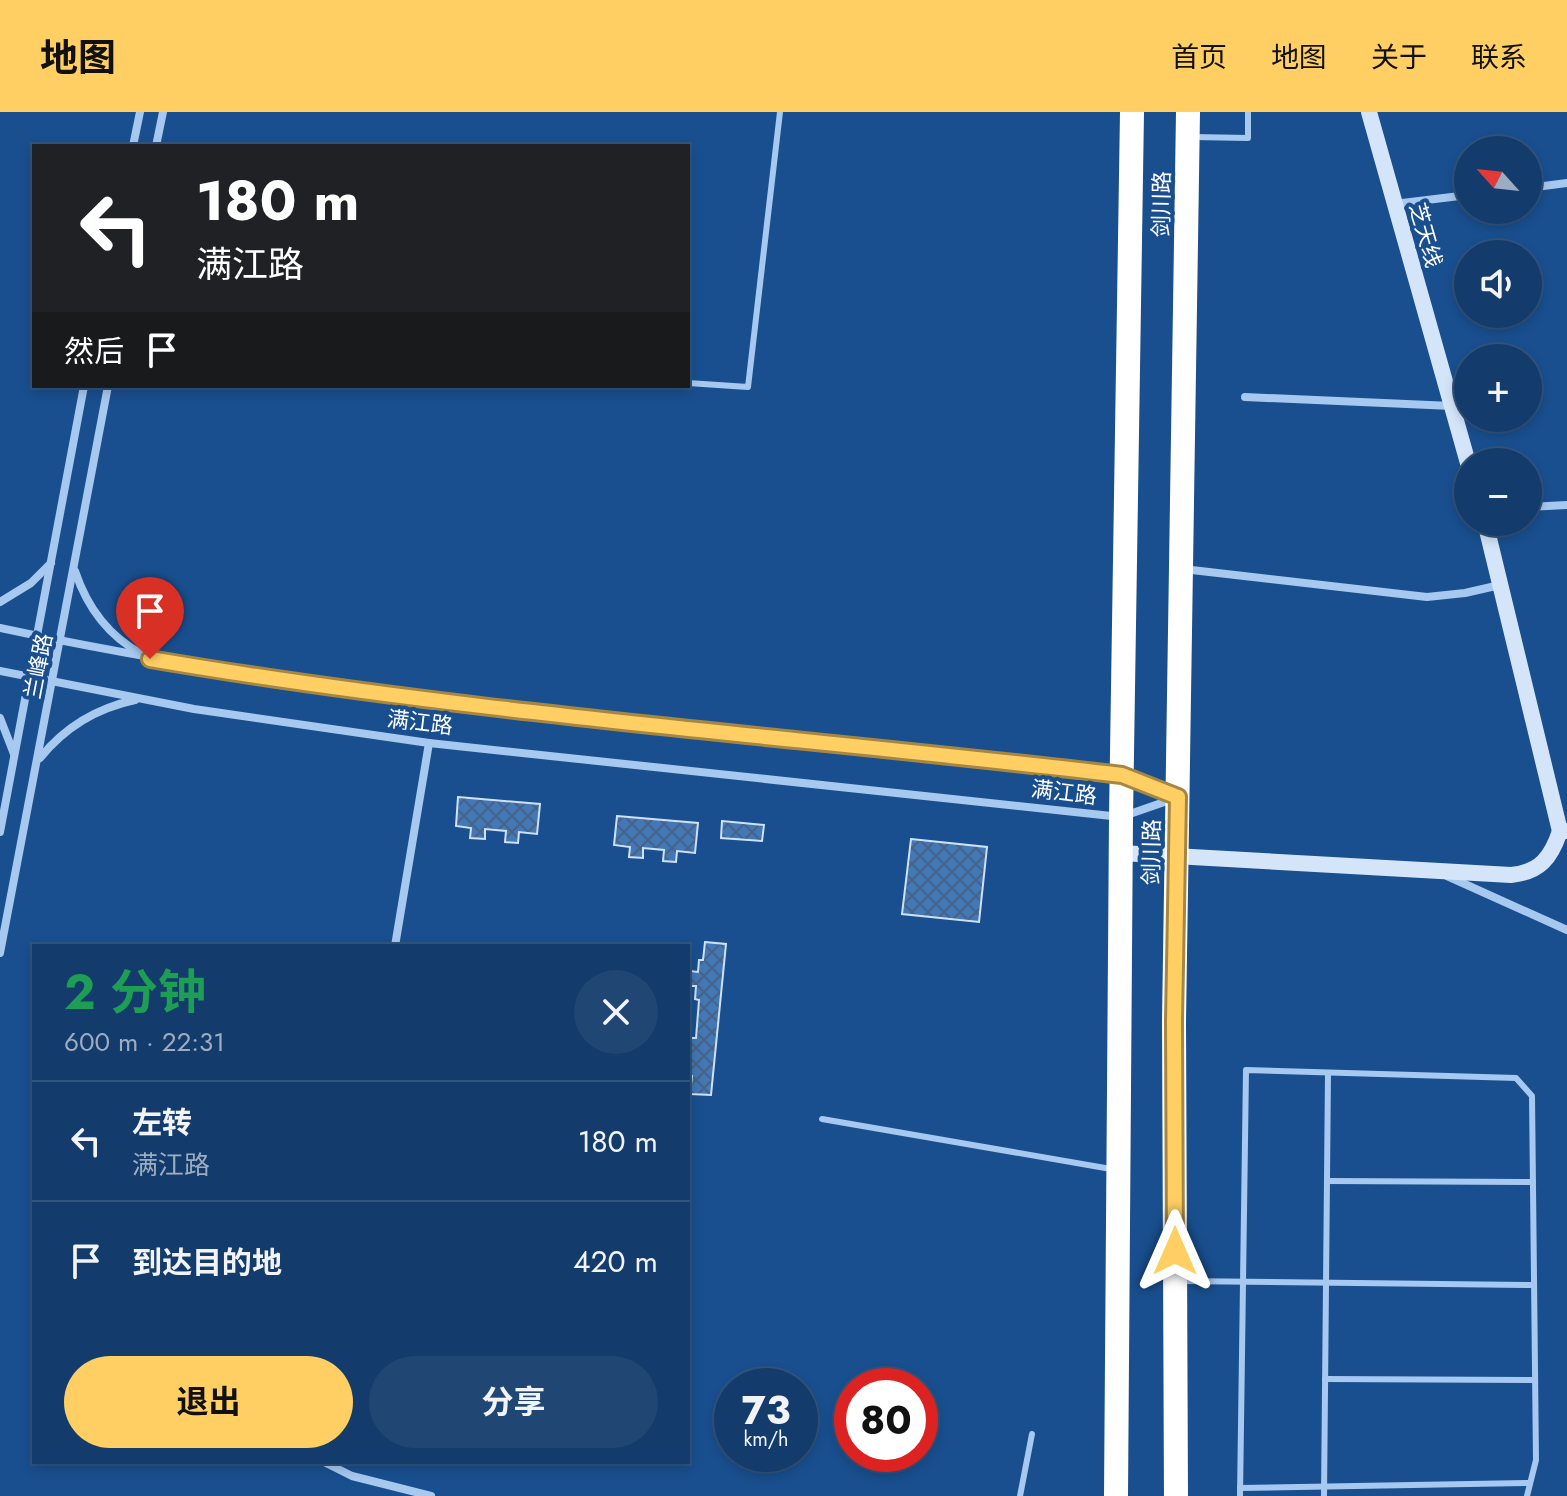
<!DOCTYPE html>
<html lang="zh">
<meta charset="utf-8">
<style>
body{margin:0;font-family:Jost,"Noto Sans SC",sans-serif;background:#204673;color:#f1f3f6;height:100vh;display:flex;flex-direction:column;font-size:30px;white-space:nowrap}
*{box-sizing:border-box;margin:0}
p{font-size:26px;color:#9dadc1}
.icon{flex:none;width:44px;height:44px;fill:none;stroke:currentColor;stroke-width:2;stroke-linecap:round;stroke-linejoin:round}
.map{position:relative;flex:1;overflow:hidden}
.side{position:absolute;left:32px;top:832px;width:658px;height:520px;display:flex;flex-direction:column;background:#133b6b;border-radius:0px;box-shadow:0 4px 12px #0003,0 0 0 2px #32557e}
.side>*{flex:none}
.banner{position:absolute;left:32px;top:32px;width:658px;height:244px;border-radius:0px;box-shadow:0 4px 12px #0003,0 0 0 2px #32557e;background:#202124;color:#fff;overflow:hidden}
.needle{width:52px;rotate:297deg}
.controls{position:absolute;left:1454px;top:24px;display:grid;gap:16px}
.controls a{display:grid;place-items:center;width:88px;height:88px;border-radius:50%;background:#133b6b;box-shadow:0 4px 12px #0003,0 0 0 2px #32557e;font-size:40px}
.speed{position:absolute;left:714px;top:1256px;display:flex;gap:16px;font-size:40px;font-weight:700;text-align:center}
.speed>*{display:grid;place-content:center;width:104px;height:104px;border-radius:50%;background:#133b6b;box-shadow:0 4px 12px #0003,0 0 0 2px #32557e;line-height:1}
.speed small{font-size:20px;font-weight:400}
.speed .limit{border:12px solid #d22;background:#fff;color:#111}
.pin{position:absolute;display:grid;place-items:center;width:68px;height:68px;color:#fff;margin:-82px -34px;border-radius:50% 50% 50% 0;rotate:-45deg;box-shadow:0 0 8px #0007}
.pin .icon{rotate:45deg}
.me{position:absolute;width:88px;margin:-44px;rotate:0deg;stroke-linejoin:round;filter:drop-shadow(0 0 6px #0008)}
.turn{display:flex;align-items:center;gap:28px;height:168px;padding:0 32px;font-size:36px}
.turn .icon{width:104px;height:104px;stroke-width:2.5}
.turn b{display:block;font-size:56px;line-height:68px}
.then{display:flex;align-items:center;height:76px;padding:0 32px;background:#0003;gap:16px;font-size:30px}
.round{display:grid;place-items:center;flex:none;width:84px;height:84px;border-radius:42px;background:#204673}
.summary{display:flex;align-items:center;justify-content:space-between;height:136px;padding:0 32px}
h1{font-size:48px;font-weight:700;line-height:60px;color:#1e9e55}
.action{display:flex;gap:16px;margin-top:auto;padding:16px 32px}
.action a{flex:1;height:92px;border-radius:48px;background:#ffcf64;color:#111;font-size:32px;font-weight:700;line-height:92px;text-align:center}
.action a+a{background:#204673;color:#f1f3f6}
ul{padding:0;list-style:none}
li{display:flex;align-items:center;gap:24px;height:120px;padding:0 32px;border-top:2px solid #32557e}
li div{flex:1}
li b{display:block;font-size:30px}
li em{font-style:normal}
header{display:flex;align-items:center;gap:48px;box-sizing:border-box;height:112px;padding:0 40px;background:#ffcf64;color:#111}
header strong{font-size:38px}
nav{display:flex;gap:44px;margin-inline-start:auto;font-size:28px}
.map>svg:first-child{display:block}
.building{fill:url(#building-cross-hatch);stroke:#cde2fa;stroke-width:2}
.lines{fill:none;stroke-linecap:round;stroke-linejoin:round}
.lane{stroke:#a7c8ef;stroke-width:6}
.street{stroke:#a7c8ef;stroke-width:8}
.secondary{stroke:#d4e5fa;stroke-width:16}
.highway{stroke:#fff;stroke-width:24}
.route-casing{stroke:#a68741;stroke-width:20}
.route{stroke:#ffcf64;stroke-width:14}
.labels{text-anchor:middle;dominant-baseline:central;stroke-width:8;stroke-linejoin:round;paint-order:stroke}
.street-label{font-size:22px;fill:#fff;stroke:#194f8f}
</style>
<header>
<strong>地图</strong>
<nav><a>首页</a><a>地图</a><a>关于</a><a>联系</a></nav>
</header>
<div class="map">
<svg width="1567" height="1384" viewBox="0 0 1567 1384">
<defs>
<pattern id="building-cross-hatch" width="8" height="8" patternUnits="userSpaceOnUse" patternTransform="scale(2)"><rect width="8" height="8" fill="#4278b7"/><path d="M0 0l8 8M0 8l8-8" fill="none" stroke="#476282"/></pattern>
</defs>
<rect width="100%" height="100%" fill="#194f8f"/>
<g class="building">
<polygon points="458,685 540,692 537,722 519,720 518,731 505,730 506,719 485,717 485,727 470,726 471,716 456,714"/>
<polygon points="617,704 698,711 695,741 677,739 676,750 663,749 664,738 643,736 643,746 629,745 630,735 614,733"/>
<polygon points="722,709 764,713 762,729 721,726"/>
<polygon points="911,727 987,735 979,810 902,802"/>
<polygon points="705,830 726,832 711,983 690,982 692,964 688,964 688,934 690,934 691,926 696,926 699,888 695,887 696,874 689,874 690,859 698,860 699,848 703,848"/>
</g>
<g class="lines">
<g class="lane">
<polyline points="1193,25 1248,26 1248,0"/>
<polyline points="688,271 748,275 780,0"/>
<polyline points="822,1007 1111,1057"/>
<polyline points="1327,1069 1533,1070"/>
<polyline points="1179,1169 1534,1173"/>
<polyline points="1325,1267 1535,1268"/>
<polyline points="1240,1376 1530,1371"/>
<polyline points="1020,1384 1032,1322"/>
<polyline points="1240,1384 1246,958 1516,966 1532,984 1536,1348 1527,1384"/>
<polyline points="1324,1384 1328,961"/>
</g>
<g class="street">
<polyline points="133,34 140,0"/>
<polyline points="156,34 163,0"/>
<polyline points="1528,76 1567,71"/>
<polyline points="1394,92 1468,83"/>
<polyline points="1245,285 1452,294"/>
<polyline points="1528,395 1567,393"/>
<polyline points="1183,457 1427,485 1465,481 1500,473"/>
<path d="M75,459C87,495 108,524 142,542"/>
<polyline points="0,490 31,471 51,451"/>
<path d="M0,516C369,595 747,619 1122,663L1173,683"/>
<polyline points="0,559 194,597 429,631 1121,705 1173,687"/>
<polyline points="0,606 14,642"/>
<path d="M40,646C65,615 97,596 135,588"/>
<polyline points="0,720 84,274"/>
<polyline points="1447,764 1567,818"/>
<polyline points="395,834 429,631"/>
<polyline points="0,841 108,274"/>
<polyline points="324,1350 352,1364 431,1384"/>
</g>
<g class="secondary">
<polyline points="1369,0 1468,351"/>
<polyline points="1485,410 1560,719 1567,719"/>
<path d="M1121,741L1511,763C1540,760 1551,746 1560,719"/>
</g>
<g class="highway">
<polyline points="1116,1384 1121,705 1132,0"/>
<polyline points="1176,1384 1174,909 1188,0"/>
</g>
</g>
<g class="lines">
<defs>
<path id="route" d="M150,547C472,602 798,625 1122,663L1178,685L1174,909L1175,1139"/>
</defs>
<use href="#route" class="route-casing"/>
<use href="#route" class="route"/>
</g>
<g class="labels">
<g class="street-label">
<text transform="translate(1161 92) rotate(-89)">剑川路</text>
<text transform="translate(1426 123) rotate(74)">芝天线</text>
<text transform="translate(38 554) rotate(-79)">兰峰路</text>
<text transform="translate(420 610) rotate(7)">满江路</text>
<text transform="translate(1064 680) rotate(7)">满江路</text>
<text transform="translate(1151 740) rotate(-89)">剑川路</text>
</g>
</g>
</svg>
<div class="controls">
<a><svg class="needle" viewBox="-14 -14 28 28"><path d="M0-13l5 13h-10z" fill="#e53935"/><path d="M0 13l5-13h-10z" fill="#9dadc1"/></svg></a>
<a><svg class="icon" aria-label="sound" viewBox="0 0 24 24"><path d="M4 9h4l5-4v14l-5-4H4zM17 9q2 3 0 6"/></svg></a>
<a>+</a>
<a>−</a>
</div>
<div class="speed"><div>73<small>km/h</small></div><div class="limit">80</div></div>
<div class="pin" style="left:150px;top:547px;background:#d93025"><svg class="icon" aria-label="arrive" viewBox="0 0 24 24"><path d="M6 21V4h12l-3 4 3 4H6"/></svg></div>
<svg class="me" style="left:1175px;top:1139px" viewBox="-20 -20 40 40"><path d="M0-17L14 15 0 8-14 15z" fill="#ffcf64" stroke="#fff" stroke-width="4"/></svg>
<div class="banner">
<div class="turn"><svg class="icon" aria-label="left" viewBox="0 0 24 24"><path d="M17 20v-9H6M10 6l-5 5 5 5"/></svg><div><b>180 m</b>满江路</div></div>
<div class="then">然后<svg class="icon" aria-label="arrive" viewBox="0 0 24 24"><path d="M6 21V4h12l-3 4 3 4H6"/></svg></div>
</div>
<section class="side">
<div class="summary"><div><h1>2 分钟</h1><p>600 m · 22:31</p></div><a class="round"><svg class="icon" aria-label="close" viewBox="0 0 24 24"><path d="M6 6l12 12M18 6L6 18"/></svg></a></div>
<ul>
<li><svg class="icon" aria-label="left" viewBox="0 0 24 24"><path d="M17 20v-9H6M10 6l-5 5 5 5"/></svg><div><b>左转</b><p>满江路</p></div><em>180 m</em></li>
<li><svg class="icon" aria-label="arrive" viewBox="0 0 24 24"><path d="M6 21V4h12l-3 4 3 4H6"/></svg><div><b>到达目的地</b></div><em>420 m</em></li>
</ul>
<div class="action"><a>退出</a><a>分享</a></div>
</section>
</div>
